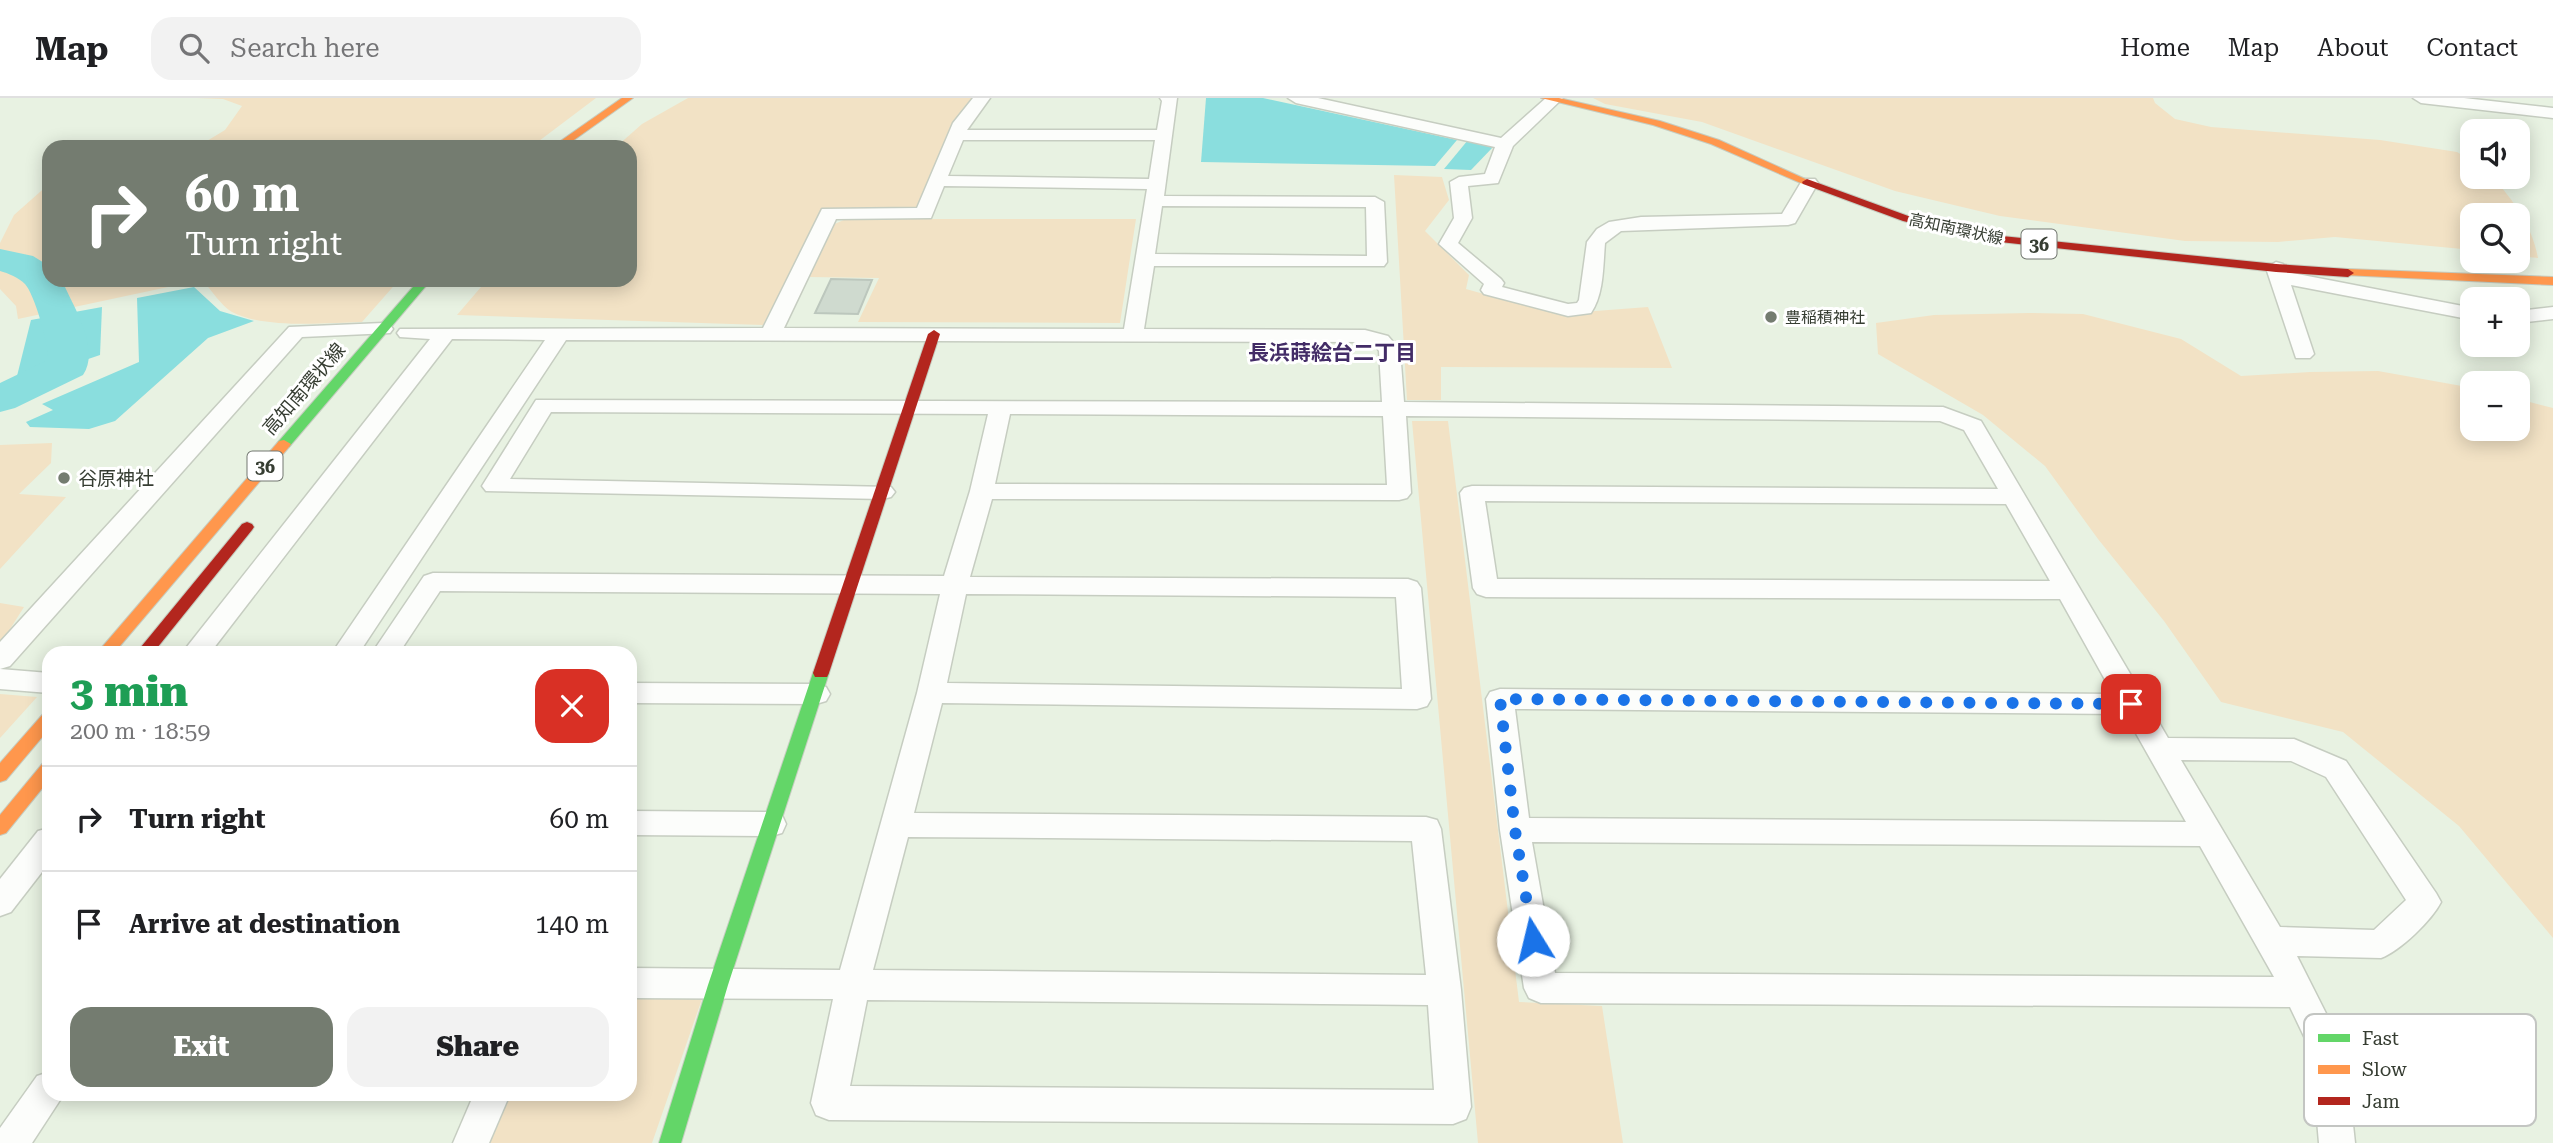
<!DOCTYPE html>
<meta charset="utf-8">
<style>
body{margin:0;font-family:"Roboto Serif","Noto Sans JP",serif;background:#f2f2f2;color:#202124;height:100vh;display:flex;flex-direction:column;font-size:26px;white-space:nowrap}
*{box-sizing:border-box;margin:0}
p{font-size:23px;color:#757577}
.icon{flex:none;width:38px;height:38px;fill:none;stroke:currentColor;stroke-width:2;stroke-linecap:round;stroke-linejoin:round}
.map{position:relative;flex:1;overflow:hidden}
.panel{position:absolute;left:42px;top:548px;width:595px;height:455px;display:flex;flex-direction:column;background:#fff;border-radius:21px;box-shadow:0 4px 18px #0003}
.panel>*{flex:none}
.banner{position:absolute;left:42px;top:42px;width:595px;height:147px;border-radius:21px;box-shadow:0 4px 18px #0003;background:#747c70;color:#fff;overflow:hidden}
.tools{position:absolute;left:2460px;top:21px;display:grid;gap:14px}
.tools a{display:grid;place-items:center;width:70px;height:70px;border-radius:14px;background:#fff;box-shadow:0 4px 18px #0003;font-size:35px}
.pin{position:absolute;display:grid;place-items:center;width:60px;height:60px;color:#fff;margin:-30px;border-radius:14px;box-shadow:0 4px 10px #0006}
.me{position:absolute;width:77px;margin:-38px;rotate:351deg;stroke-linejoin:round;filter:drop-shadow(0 0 5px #0008)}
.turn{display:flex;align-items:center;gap:24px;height:147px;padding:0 28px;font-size:32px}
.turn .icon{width:91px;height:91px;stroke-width:2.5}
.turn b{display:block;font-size:49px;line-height:60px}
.round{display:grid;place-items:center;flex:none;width:74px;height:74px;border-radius:21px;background:#f2f2f2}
.overview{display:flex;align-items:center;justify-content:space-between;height:119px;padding:0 28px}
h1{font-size:42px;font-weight:800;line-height:52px;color:#1e9e55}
.primary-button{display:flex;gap:14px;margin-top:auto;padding:14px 28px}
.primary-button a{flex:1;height:80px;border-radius:21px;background:#747c70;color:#fff;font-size:28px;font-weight:800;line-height:80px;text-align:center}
.primary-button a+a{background:#f2f2f2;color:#202124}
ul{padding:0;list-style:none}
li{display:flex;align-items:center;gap:21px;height:105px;padding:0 28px;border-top:2px solid #e0e0e0}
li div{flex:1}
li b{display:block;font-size:26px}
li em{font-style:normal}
header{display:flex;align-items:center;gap:42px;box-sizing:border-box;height:98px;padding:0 35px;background:#fff;border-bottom:2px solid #e0e0e0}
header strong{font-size:33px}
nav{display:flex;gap:38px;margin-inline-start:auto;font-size:24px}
.search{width:490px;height:63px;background:#f2f2f2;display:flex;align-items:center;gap:18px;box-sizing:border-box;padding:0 24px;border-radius:21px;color:#757577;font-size:26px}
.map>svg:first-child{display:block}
.green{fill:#f2e2c5}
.water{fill:#8adede}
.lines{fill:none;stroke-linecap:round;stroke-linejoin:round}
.river{fill:#8adede;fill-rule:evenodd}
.building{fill:#cfdacf;stroke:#bcc7bd;stroke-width:2}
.street-casing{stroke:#c6cdc1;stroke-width:3}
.fast-casing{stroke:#c6cdc1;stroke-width:2}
.slow-casing{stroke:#c6cdc1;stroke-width:2}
.jam-casing{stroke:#c6cdc1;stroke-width:2}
.street{fill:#fcfdfb;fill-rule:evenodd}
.fast{fill:#63d668;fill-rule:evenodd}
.slow{fill:#ff974d;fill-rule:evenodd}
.jam{fill:#b3261e;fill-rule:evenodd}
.route{stroke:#1a73e8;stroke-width:12;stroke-dasharray:0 21.6}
.poi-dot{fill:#747c70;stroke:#fff;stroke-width:2.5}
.labels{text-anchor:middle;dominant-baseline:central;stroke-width:6;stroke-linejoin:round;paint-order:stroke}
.far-street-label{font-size:16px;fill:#363d32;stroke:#fff}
.far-poi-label{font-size:16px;fill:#363d32;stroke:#fff;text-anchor:start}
.shield{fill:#fff;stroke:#727770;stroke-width:2}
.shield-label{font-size:18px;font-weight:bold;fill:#363d32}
.street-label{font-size:19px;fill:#363d32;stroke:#fff}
.poi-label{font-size:19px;fill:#363d32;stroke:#fff;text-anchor:start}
.neighbourhood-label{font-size:21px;font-weight:bold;fill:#432c67;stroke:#fff}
.key{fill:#fff;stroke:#c3c5c2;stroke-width:2}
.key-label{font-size:19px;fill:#363d32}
</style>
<header>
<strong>Map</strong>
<div class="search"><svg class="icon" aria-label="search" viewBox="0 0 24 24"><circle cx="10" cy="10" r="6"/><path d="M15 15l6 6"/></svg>Search here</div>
<nav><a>Home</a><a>Map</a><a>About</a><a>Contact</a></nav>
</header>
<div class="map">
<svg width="2553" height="1045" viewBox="0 0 2553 1045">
<rect width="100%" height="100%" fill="#e8f2e2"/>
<g class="green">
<polygon points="197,0 596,0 531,49 197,49 225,32 242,8 223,1"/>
<polygon points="688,0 973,0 955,23 917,112 822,112 763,227 457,217 487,182 630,182 630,49 616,49 642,26"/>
<path d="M1593,0H2153L2155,5L2175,21L2211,29L2380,42L2457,54L2473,64V79H2493C2514,104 2532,127 2538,160L2518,158V117H2473V152L2335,139L2278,144L2185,143L2000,118L1895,93L1702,24L1605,6Z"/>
<polygon points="1394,77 1442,79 1449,102 1425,133 1469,177 1466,191 1556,216 1648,209 1672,270 1441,269 1441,302 1407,302"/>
<polygon points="49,86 49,182 201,182 18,221 16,208 0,191 0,145 14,117"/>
<polygon points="846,121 1136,121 1120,225 858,224 879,180 808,179 830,128"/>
<path d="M202,182H399L362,224C326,225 265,231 232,214C221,208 211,191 202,182Z"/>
<polygon points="2029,215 2083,216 2181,241 2241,278 2310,274 2378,273 2473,290 2473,331 2518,331 2518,301 2553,310 2553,840 2459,728 2343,634 2221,604 2164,523 2098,441 2045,368 1983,317 1878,256 1876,225 1934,217"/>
<polygon points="1412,323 1448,323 1519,904 1602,908 1623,1045 1478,1045"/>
<polygon points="52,345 51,365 19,396 66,399 0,471 0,347"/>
<polygon points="0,505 24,509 0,547"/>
<polygon points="0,596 37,599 0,640"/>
<polygon points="630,897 703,898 652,1045 490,1045 511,996 630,996"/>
</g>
<g class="water">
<polygon points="1206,0 1263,0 1457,42 1435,68 1201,64"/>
<polygon points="1468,42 1494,48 1471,72 1444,71"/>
<polygon points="194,189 220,213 254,223 208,240 115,323 89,331 30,329 26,324 53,312 42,306 139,264 137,200"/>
<polygon points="102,209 100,257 15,286 31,222"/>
</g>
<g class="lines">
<path class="river" d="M0,151L33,158L49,168V182H62C73,209 101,250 83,277L15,310L0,314V285L48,262C49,248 35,197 25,186C19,180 8,175 0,173Z"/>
</g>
<polygon class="building" points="831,181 872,182 858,216 815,215"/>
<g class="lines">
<defs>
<g id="street">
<path d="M973,0H990L967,32H1157L1162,3L1160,0H1177L1164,98L1375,99L1384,104L1387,164L1384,168H1154L1144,231L1365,232L1388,238L1400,252L1404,304L1943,309L1981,323L2168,640L2294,641L2346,663L2436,795L2441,804C2432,822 2400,853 2381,860L2297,858L2345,953L2355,1045H2319L2311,953L2290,909L1541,905L1529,900L1524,890L1500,732L1486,601L1490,594L1500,591L2113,596L2060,501L1486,499L1477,496L1473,490L1460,395L1464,390L1472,388L1998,391L1964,332L1940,323L1406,318L1411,395L1407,400L1399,402L992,401L970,479L1408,481L1417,484L1421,490L1431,601L1427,608L1417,611L942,605L914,715L1426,719L1437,722L1441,731L1461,892L1471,1009L1466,1021L1453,1026L829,1022L816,1017L811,1005L833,901L630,900V870L840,872L917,595L940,496L440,493L399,555H372L424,478L433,475L944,478L970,393L988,316L551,314L510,381L891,389L895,394L891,399L883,401L486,393L482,388L536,302L1382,304L1379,253L1374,246L1365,244L566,242L359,555H332L545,242L452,241L210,555H182L430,241L400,239L397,235L400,231L763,230L822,111L917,110L953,25ZM963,42H1155L1149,81L948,78ZM944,88L1147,91L1124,231L784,230L836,121L931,120ZM1162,108L1366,109L1367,158L1155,156ZM1010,316L1383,318L1387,387L995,386ZM1485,403L2006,406L2050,483L1497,481ZM966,496L1396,499L1402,591L947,585ZM1515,611L2125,616L2186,724L1529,720ZM2181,662L2291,663L2326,679L2406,802L2374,832L2280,829ZM908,739L1412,743L1426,877L873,872ZM1532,744L2200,748L2274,879L1555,875ZM867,902L1428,907L1434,992L850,988Z"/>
<path d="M1288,0H1318L1501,40L1546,0H1563L1513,48L1498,85L1468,88L1472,120L1458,145L1501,181L1504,185L1502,189L1568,206L1577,205L1579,202L1587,144L1597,131L1609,124L1641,119L1782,116L1803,81H1815L1818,85L1795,125L1788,127L1621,133L1605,145C1603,168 1604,196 1591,215L1568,218L1484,196L1481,192L1484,186L1439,146L1454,120L1450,84L1459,79L1485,76L1495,49L1296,5Z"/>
<polygon points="2413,0 2464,0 2553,10 2553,20 2421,5"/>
<polygon points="2276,164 2283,166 2287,174 2473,210 2473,222 2291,187 2314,256 2310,260 2296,260 2266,170"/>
<polygon points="2553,209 2553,221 2518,225 2518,213"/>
<polygon points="383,225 390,227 393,231 390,235 302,239 10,568 0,571 0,544 289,229"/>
<polygon points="0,571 49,575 49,595 0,591"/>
<polygon points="630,585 816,586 826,589 830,596 826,603 816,606 630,605"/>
<polygon points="630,713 771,714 782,717 786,726 782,735 771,738 630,737"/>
<polygon points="49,730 49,765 11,814 0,818 0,781 38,733"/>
<polygon points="49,974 49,996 64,996 32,1045 0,1045 0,1030 37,978"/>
<polygon points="474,996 510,996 489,1045 453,1045"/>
</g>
<g id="fast">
<polygon points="419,182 431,182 289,349 279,349 277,346 279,343"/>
<polygon points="821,569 827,571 829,575 728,887 681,1045 659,1045 708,887 813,575 815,571"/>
</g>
<g id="slow">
<polygon points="622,0 633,0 564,49 552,49"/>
<polygon points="1541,0 1559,0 1660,23 1719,42 1812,84 1803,86 1711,46 1653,27"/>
<polygon points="2348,171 2553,179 2553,187 2344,177 2344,173"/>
<polygon points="284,342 291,346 289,349 114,555 97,555 279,343"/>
<polygon points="49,614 49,631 6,682 0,684 0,665 43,616"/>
<polygon points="49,663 49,682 6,735 0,737 0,717 43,665"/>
</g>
<g id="jam">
<polygon points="1807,81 1911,119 1982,136 2276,166 2348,171 2354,175 2348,179 2276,174 1982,142 1903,123 1803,86 1802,84"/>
<polygon points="934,232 940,236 829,575 827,579 815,579 813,575 928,236"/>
<polygon points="247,424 252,426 254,429 252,432 153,555 136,555 242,426"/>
</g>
</defs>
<use href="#street" class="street-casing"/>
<use href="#fast" class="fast-casing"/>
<use href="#slow" class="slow-casing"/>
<use href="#jam" class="jam-casing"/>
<use href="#street" class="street"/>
<use href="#fast" class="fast"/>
<use href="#slow" class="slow"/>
<use href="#jam" class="jam"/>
</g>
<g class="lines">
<polyline class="route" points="1533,842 1515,732 1500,601 2131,606"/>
</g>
<g class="poi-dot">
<circle cx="1771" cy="219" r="7"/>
<circle cx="64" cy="380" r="7"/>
</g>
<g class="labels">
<g class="far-street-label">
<text transform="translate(1956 131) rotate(12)">高知南環状線</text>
</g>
<g class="far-poi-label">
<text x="1785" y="219">豊稲積神社</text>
</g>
<g class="shield">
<rect x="2021.5" y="131.5" width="35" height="29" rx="5"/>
<rect x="247.5" y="353.5" width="35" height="29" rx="5"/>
</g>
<g class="shield-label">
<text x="2039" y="146">36</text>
<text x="265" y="368">36</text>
</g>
<g class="street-label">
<text transform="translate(304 291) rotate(-49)">高知南環状線</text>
</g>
<g class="poi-label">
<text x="78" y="380">谷原神社</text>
</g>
<g class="neighbourhood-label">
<text x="1332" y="255">長浜蒔絵台二丁目</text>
</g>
</g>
<rect x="2304" y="916" width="232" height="112" rx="10" class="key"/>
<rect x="2318" y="936" width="32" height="8" fill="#63d668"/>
<rect x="2318" y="967" width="32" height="9" fill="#ff974d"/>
<rect x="2318" y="999" width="32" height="8" fill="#b3261e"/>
<g class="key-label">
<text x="2362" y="947">Fast</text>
<text x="2362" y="978">Slow</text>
<text x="2362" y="1010">Jam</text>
</g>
</svg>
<div class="tools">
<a><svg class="icon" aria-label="sound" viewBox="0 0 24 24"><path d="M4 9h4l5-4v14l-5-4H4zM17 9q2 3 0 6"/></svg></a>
<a><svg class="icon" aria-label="search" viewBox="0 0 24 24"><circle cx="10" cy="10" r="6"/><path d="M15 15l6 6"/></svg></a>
<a>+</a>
<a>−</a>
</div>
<div class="pin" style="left:2131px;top:606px;background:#d93025"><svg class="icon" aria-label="arrive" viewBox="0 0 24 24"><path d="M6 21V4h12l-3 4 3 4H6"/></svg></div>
<svg class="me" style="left:1533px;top:842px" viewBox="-20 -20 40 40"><circle r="19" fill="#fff"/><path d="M0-13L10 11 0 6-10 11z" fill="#1a73e8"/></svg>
<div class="banner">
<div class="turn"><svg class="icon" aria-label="right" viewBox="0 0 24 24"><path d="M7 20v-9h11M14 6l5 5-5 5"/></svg><div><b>60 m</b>Turn right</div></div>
</div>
<section class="panel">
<div class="overview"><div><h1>3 min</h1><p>200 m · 18:59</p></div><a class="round" style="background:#d93025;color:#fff"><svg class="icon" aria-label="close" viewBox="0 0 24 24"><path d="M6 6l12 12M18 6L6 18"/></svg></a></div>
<ul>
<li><svg class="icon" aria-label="right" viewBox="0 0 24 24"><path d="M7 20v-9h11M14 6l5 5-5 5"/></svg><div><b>Turn right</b></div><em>60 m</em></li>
<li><svg class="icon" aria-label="arrive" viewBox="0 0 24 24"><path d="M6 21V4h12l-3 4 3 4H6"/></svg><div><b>Arrive at destination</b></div><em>140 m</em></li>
</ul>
<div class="primary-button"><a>Exit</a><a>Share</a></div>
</section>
</div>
